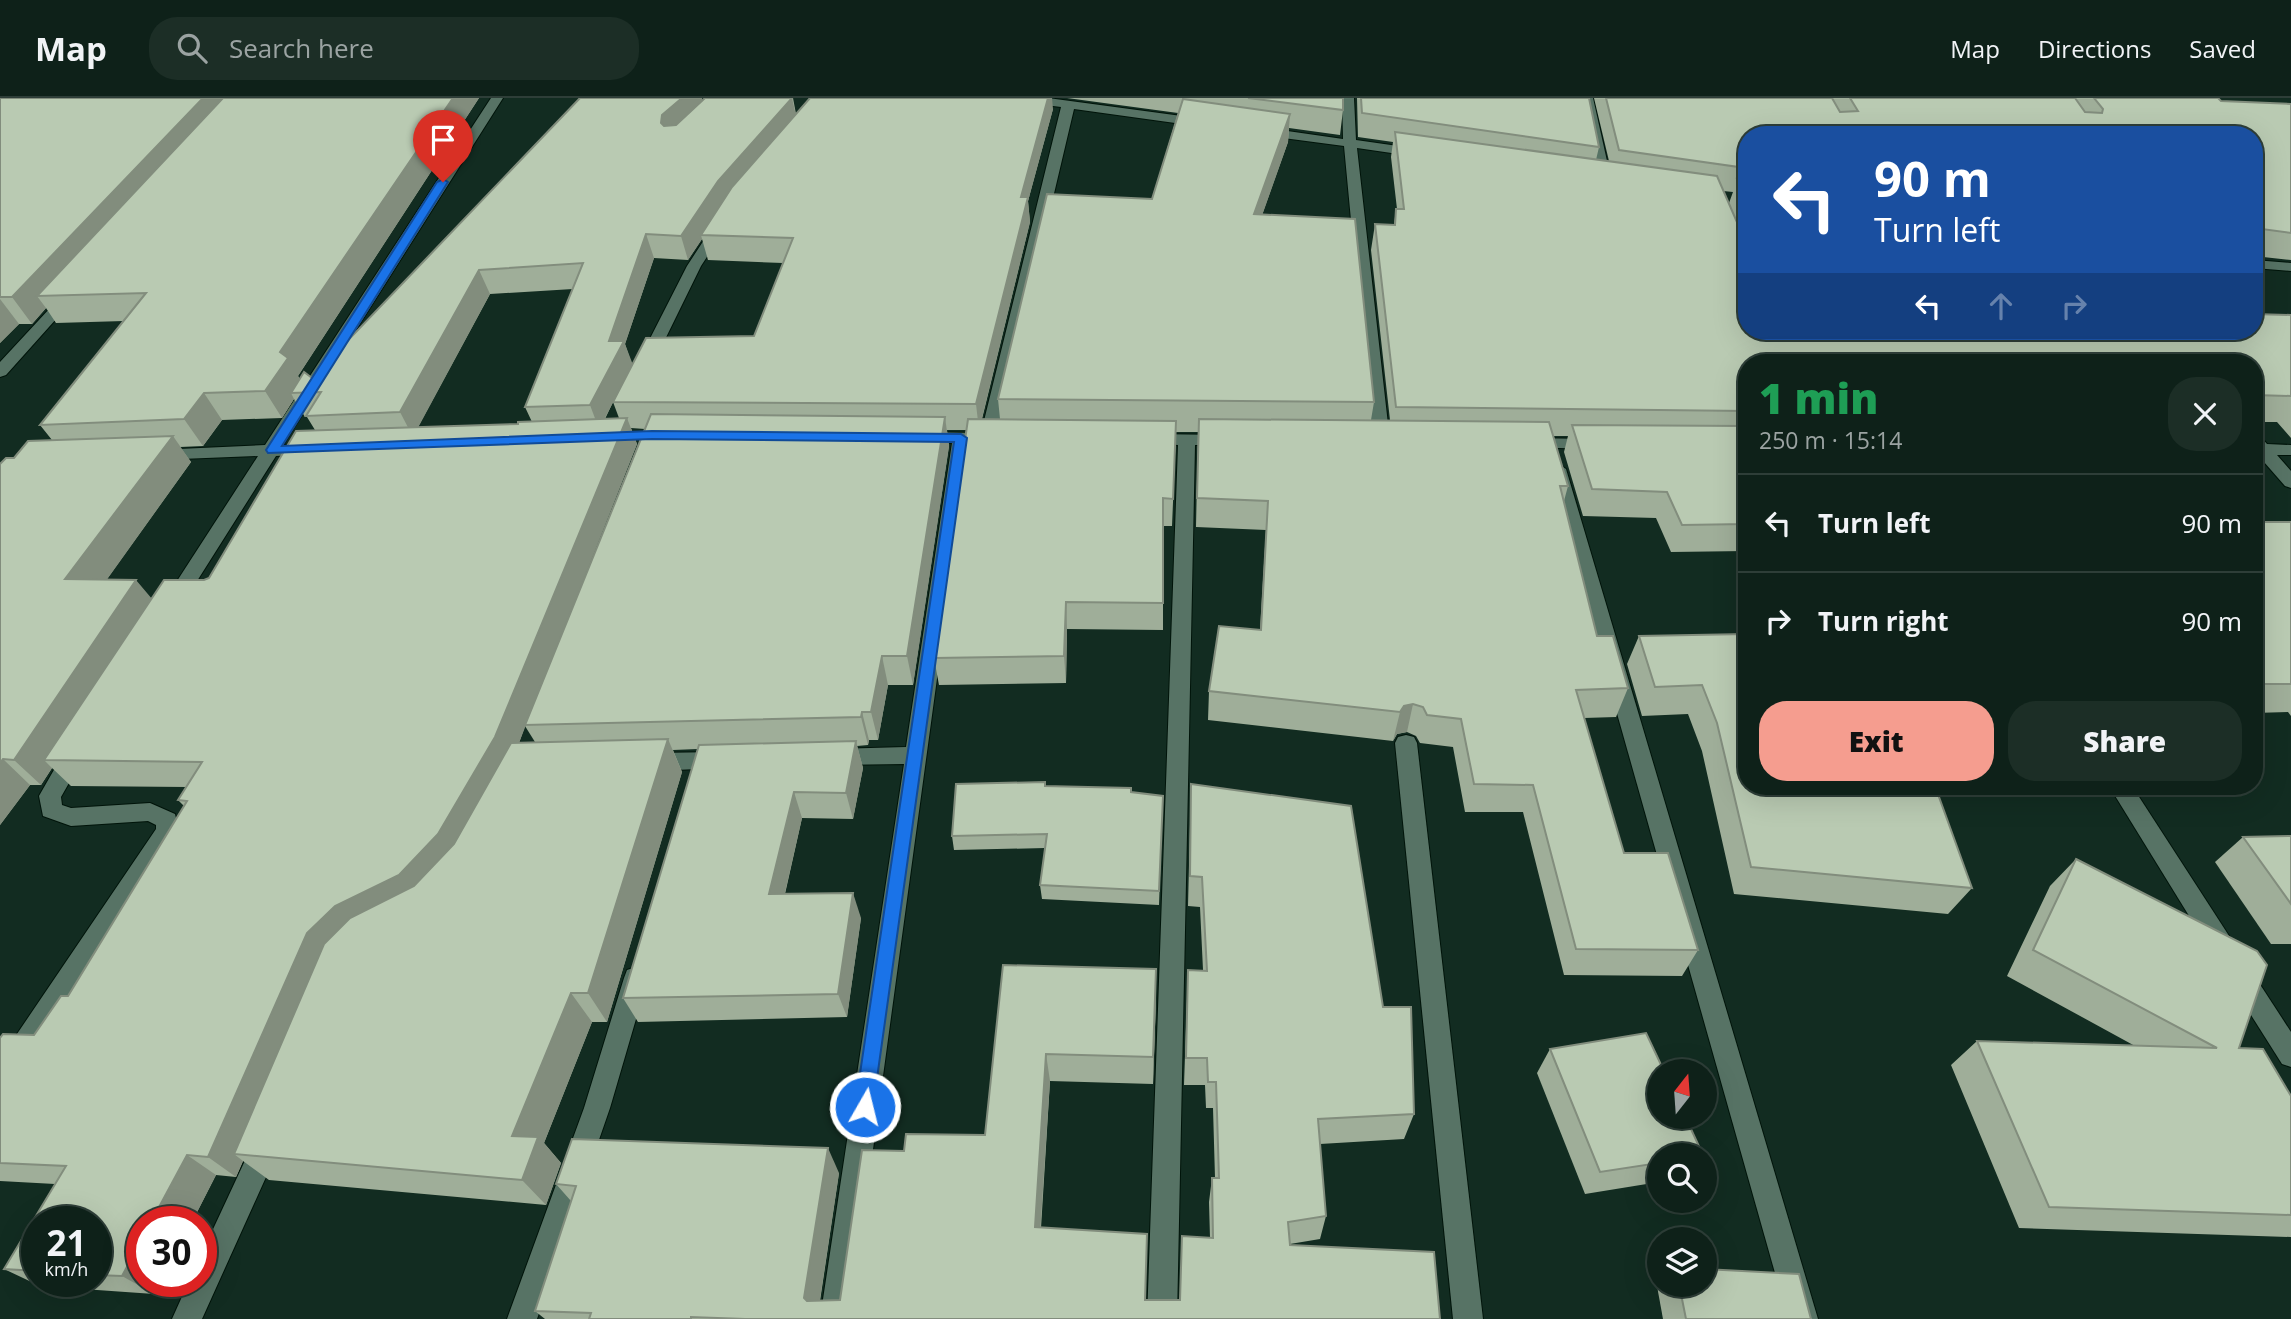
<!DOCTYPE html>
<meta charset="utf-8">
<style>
body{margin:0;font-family:"Open Sans",sans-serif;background:#1c2e26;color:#f1f3f6;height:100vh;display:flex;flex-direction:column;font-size:26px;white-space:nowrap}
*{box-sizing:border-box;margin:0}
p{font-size:23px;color:#9ba3a2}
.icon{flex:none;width:38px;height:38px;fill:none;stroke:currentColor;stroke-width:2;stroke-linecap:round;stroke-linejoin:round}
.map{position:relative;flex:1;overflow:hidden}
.panel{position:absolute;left:1738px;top:256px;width:525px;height:441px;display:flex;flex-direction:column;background:#0e2119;border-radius:28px;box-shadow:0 7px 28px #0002,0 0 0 2px #2e3e38}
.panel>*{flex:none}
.banner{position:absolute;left:1738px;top:28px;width:525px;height:214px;border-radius:28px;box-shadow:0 7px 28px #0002,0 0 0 2px #2e3e38;background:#1a4fa0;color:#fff;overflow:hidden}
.needle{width:46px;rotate:17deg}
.fabs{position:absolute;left:1647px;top:961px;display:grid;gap:14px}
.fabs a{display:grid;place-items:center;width:70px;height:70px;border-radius:50%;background:#0e2119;box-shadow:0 7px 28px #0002,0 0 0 2px #2e3e38;font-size:35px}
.speed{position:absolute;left:21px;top:1108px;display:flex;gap:14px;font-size:35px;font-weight:700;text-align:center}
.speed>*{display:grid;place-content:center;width:91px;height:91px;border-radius:50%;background:#0e2119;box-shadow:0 7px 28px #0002,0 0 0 2px #2e3e38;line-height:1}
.speed small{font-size:18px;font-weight:400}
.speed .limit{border:10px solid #d22;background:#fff;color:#111}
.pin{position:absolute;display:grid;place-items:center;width:60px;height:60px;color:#fff;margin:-72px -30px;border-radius:50% 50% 50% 0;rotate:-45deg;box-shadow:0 0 7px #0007}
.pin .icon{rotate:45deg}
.me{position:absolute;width:77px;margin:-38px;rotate:8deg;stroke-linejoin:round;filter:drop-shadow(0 0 5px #0008)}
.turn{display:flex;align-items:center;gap:24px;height:147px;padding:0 21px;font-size:32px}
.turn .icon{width:91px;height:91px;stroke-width:2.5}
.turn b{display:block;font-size:49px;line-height:60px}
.lanes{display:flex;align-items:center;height:66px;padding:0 21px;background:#0003;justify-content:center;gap:35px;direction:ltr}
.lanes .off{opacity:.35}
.round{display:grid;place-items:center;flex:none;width:74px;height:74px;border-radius:28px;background:#1c2e26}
.summary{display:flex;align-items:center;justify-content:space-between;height:119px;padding:0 21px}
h1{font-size:42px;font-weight:800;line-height:52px;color:#1e9e55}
.primary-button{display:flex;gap:14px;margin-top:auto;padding:14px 21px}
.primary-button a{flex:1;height:80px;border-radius:28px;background:#f59d8f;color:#111;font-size:28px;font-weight:800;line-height:80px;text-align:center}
.primary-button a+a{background:#1c2e26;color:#f1f3f6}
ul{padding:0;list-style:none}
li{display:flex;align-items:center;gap:21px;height:98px;padding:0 21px;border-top:2px solid #2e3e38}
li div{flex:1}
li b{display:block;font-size:26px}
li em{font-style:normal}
header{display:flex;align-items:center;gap:42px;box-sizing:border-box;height:98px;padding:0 35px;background:#0e2119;border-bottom:2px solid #2e3e38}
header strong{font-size:33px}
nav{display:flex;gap:38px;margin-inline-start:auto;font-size:24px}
.search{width:490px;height:63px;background:#1c2e26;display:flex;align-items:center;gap:18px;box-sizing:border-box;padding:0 24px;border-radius:28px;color:#9ba3a2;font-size:26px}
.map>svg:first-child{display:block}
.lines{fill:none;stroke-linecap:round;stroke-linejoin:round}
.minor-casing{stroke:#00140a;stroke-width:2}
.minor{fill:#577365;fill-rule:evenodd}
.wall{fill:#9fae99;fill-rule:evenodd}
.shaded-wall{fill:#828d7d}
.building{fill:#b9cab2;stroke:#828d7d;stroke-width:2}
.route{fill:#1a73e8;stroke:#114b97;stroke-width:2}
</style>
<header>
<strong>Map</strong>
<div class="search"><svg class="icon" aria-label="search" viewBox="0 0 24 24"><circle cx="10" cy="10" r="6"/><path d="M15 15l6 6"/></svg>Search here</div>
<nav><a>Map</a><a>Directions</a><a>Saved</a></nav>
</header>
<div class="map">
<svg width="2291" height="1221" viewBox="0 0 2291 1221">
<rect width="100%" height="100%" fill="#122c21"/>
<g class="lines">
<defs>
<g id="minor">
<polygon points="491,0 503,0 283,347 313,346 322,351 313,356 276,358 180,510 166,510 163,505 166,500 258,358 156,362 147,357 156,352 265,347"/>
<polygon points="1015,0 1048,0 1204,21 1210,25 1204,29 1074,11 997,337 1000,340 991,345 969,345 850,1221 820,1221 904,666 834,667 826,665 823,659 826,653 834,651 906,649 952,345 919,344 910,339 919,334 981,335 1061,9 1021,4"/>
<polygon points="1342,0 1354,0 1356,42 1419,51 1426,55 1419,59 1357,50 1390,344 1381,349 1372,344 1344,48 1260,37 1254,33 1260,29 1343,41"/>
<polygon points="1581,0 1593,0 1611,81 1609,84 1599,84 1597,81"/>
<polygon points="720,124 727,128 701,168 653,266 651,269 639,269 637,266 687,168 715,125"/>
<polygon points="2254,162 2291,165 2291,173 2254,170"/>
<polygon points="69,193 74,195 77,198 74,201 6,277 0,279 0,264 64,195"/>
<polygon points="1150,336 1226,337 1235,342 1226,347 1195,347 1177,1221 1147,1221 1178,347 1144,345 1141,341 1144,337"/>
<polygon points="2254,337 2260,338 2267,346 2291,347 2291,357 2277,357 2291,373 2291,390 2285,388 2257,356 2254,356"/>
<polygon points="1528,340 1593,341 1602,346 1593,351 1522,349 1519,345"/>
<polygon points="1557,365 1566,371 1818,1221 1788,1221 1548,371"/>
<polygon points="1406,637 1414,639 1417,645 1483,1221 1453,1221 1395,645 1398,639"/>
<polygon points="75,647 83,649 86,655 61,699 62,707 71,710 150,705 175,716 179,732 9,993 0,996 0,961 156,731 156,727 148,723 71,728 43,718 39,698 67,649"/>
<polygon points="721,654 729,656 732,662 729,668 721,670 652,673 644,670 641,664 644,658 652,655"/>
<polygon points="2109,688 2132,688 2233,844 2236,852 2233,860 2224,863 2215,860"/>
<polygon points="2241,868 2250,871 2291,934 2291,969 2282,966 2232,887 2229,879 2232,871"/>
<polygon points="636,869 645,872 648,880 610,1010 537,1221 507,1221 584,1010 624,880 627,872"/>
<polygon points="266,1035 276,1039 280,1048 202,1221 172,1221 189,1183 201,1183 201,1157 256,1039"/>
</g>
</defs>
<use href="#minor" class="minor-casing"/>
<use href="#minor" class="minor"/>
</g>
<g class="wall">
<path d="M0,0H479L298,278L300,281L312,280L705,0H793L796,16L1053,11L1028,103L1030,124L982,321H1000L998,301L1152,101L1178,15L1067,0H1343V12L1340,37L1289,30L1288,44L1262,117L1374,304L1371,322H1390L1371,152L1375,126L1394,127L1396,111H1397L1391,59L1393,44L1358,39L1357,0H1589L1599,49L1596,62L1609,63L1594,0H2218L2221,3L2291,6V162L2254,158V37H1746V233H2254L2291,217V340L2277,324H2254V264H1746V453L1671,454L1656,420L1583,418L1564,354L1568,338H1553L1568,388L1564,403L1597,538L1628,590L1616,619L1584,620L1624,755L1698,852L1682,878L1564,877L1523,714H1465L1453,649L1420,645L1416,638L1407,634L1397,636L1393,643L1208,622L1209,593L1260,532L1266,432L1196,429L1198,334H1176L1172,428H1163V532L1067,531L1066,585L939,587L934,560L966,332H947L949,348L913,587H888L878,642H869L868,647L857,648L863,670L853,721L802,720L785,796L861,820L847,919L638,924L623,900L698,651L673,652L682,674L607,924H592L544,1045L561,1065L546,1107L269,1082L243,1063L236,1079L216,1077L192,1124H142L154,1196L40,1188L4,1171L55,1086L0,1083V940L34,937L68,898L184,708L178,702L187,689L71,688L52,670L41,687H30L0,727L14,360L52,342L40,327L124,223L56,225L46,210L32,226H19L0,245ZM1723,93L1733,94L1729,105ZM702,141L708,162L783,165L754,238L632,267L625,246L654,160L688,162ZM573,191L525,309L532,324L518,326L418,329L490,196ZM294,301L305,319H307L315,332L209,480L152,501L107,481L191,364L180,349L203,348L222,322L282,320ZM613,304L619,320L605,321ZM631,330L645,331L564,530L637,346ZM525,628L535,644L519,645ZM37,1124H96V1183H37Z"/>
<polygon points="2254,424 2291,424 2291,618 2288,614 2254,615"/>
<polygon points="1639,538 1972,790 1948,816 1734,796 1702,653 1688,616 1642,618 1627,566"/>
<polygon points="1191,686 1383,909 1414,1016 1404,1041 1320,1046 1326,1118 1320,1141 1290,1146 1440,1221 545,1221 535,1213 571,1103 556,1086 839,1075 820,1203 840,1202 904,1053 985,1037 1003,867 1156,900 1153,986 1050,983 1041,1130 1146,1202 1180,1202 1182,1138 1210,1140 1209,1104 1212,1080 1215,1080 1213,1010 1206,1010 1205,987 1184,987 1188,872 1203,872 1200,809 1188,808"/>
<polygon points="1045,688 1132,694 1163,698 1159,807 1042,801 1040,787 1045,750 954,752 952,738"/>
<polygon points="2291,738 2291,846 2271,846 2215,764 2243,739"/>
<polygon points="2076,761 2239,950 2291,998 2291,1139 2019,1130 1951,967 1977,943 2135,948 2007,878 2050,788"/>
<polygon points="1550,951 1659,1057 1659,1084 1585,1096 1537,975"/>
<polygon points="1659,1186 1704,1186 1811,1221 1663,1221 1657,1188"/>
</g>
<g class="shaded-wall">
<polygon points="203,0 238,0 37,198 46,210 32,226 12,199"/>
<polygon points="453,0 479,0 298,278 303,287 291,295 294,301 282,320 265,293 280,254"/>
<polygon points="682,0 702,0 703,4 668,40 661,25 662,17"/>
<polygon points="792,0 797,22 701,137 702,141 688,162 681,138 718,83"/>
<polygon points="1048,0 1052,0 1053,11 1028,103 1030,124 979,332 976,306 1021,99"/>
<polygon points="1290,16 1288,44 1252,146 1254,116"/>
<polygon points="646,136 654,160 625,246 633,267 599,331 590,307 609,243"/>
<polygon points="479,172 490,196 413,339 400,314"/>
<polygon points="0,201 19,226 0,245"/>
<polygon points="204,295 222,322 203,348 184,321"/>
<polygon points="945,319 949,348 913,587 907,558"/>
<polygon points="627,320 637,346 511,665 234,1056 243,1063 236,1079 208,1059 307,835"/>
<polygon points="173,338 191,364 88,508 65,481"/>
<polygon points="136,482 158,508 44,662 52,670 41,687 14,662"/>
<polygon points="1066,504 1067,531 1066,585 1064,558"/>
<polygon points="882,558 888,587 878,642 871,614"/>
<polygon points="1413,606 1407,634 1397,636 1393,643 1400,614 1404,608"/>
<polygon points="862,614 869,642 868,647 861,619"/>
<polygon points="668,641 682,674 607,924 588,895"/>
<polygon points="856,643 863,670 853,721 846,695"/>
<polygon points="3,661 30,687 0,727 0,665"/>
<polygon points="794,694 802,720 779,821 769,796"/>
<polygon points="853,795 861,820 847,919 838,896"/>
<polygon points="1156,871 1156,900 1153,986 1153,959"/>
<polygon points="571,895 592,924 544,1045 561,1065 546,1107 522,1082 512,1038"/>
<polygon points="1046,956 1050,983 1039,1152 1035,1129"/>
<polygon points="828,1050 839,1075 817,1221 804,1200"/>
<polygon points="187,1057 216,1077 192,1124 151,1124"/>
<polygon points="142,1141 142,1183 161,1183 154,1196 122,1178"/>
</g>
<g class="building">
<polygon points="0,0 203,0 12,199 0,199"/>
<polygon points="223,0 453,0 280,254 288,260 265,293 204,295 184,321 40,327 146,195 37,198"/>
<polygon points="580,0 682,0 662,17 661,25 664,28 676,27 705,0 792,0 718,83 681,138 646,136 609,243 624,243 590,307 525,309 583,165 479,172 400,314 306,318 321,294 291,295 304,274 312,280"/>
<polygon points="810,0 1048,0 1021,99 1028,99 976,306 613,304 646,240 754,238 793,140 701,137 732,89"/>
<polygon points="1248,0 1343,0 1343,12"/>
<polygon points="1361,0 1589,0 1599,49 1362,15"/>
<polygon points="1606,0 1832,0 1840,14 1858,13 1850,0 2075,0 2085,14 2102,15 2103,11 2094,0 2218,0 2221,3 2291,6 2291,135 2254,130 2254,37 1746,37 1746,70 1619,52"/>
<polygon points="1183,1 1290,16 1254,116 1355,121 1374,304 998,301 1047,96 1152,101"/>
<polygon points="1395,34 1717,78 1746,145 1746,233 1786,233 1789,239 1809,240 1810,237 1808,233 2189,233 2196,240 2213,240 2216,238 2211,233 2254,233 2254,216 2291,217 2291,298 2254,297 2254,264 1746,264 1746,313 1396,309 1375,126 1395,127 1396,111 1404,111"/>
<polygon points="1737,81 1746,82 1746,102"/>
<polygon points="651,316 945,319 907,558 882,558 871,614 862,614 861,619 525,627"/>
<polygon points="627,320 495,639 438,736 399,777 335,808 307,835 208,1059 187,1057 151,1124 142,1124 142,1141 122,1178 96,1177 96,1124 37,1124 37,1173 4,1171 66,1068 0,1065 0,940 3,936 34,937 61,898 68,898 187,703 178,702 202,664 44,662 164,482 204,482 209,480 296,333 518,326 518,324"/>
<polygon points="968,321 1176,323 1173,401 1163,400 1163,505 1066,504 1064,558 934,560"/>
<polygon points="1199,321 1549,324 1568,388 1560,388 1597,538 1613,538 1628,590 1576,592 1624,755 1668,755 1698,852 1576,851 1533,687 1474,686 1461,621 1427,617 1423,609 1413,606 1404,608 1400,614 1209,593 1219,528 1261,532 1268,403 1197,400"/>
<polygon points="1572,327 1746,328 1746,426 1682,427 1667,394 1592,391"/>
<polygon points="173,338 65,481 136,482 14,662 3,661 0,665 0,366 6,360 14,360 28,343"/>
<rect x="2254" y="424" width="37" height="162"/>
<polygon points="1746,536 1746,688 1935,688 1972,790 1751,769 1717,625 1702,587 1655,589 1639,538"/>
<polygon points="668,641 588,895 571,895 512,1038 538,1039 522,1082 234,1056 324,846 350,820 414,788 454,746 511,645"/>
<polygon points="856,643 846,695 794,694 769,796 853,795 838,896 623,900 699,647"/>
<polygon points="1045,684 1045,688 1131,690 1131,694 1163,698 1159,793 1040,787 1047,736 952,738 956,686"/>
<polygon points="1191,686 1351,708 1383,909 1411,909 1414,1016 1318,1021 1326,1118 1288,1124 1290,1147 1434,1154 1440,1221 745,1221 691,1219 691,1221 589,1221 591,1215 535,1213 576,1088 556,1086 572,1041 828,1050 804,1200 807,1203 840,1202 862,1052 904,1053 906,1036 985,1037 1003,867 1156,871 1153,959 1046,956 1035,1129 1147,1136 1145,1202 1180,1202 1182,1138 1213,1140 1212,1080 1219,1080 1216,984 1208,984 1207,960 1186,960 1188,872 1207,873 1202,779 1190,778"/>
<polygon points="2291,738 2291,806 2243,739"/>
<polygon points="2076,761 2257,853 2267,867 2239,950 2263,951 2291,998 2291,1117 2049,1109 1977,943 2217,950 2033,852"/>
<polygon points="1646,935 1664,973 1659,973 1659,1018 1685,1018 1703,1057 1659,1057 1659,1065 1600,1074 1550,951"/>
<polygon points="1704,1171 1799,1176 1811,1221 1686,1221 1679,1186 1704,1186"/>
</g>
<polygon class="route" points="443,81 448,84 282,348 652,333 961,336 967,340 872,1016 865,1019 858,1016 855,1009 954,344 652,341 268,355 266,352 437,84"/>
</svg>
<div class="fabs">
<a><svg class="needle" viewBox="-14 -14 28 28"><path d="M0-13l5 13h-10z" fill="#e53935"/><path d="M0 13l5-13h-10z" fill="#9ba3a2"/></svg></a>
<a><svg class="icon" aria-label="search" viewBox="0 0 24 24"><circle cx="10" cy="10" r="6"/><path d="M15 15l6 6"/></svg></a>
<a><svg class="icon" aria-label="layers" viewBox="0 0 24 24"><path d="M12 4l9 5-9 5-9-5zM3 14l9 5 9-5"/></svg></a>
</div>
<div class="speed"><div>21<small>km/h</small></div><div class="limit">30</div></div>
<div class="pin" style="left:443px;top:84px;background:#d93025"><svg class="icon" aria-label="arrive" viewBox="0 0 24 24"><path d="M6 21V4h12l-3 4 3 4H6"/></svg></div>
<svg class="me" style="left:865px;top:1009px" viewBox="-20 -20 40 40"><circle r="17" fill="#1a73e8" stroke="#fff" stroke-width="3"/><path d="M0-11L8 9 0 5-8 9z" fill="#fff"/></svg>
<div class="banner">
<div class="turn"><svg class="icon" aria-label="left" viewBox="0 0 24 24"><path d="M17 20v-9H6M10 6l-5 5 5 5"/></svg><div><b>90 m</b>Turn left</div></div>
<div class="lanes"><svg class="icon" aria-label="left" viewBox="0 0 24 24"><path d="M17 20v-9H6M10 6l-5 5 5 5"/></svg><svg class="icon off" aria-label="ahead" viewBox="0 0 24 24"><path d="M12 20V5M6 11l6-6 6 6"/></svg><svg class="icon off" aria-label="right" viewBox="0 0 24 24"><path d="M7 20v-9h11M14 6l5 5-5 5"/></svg></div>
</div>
<section class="panel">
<div class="summary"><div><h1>1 min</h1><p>250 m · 15:14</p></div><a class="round"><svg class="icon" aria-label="close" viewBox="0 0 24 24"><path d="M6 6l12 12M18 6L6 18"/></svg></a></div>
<ul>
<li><svg class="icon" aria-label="left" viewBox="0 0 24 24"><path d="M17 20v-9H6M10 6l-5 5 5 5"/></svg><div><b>Turn left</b></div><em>90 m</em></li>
<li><svg class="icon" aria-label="right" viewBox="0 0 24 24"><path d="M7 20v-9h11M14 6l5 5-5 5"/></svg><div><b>Turn right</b></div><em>90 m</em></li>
</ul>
<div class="primary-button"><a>Exit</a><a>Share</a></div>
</section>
</div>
